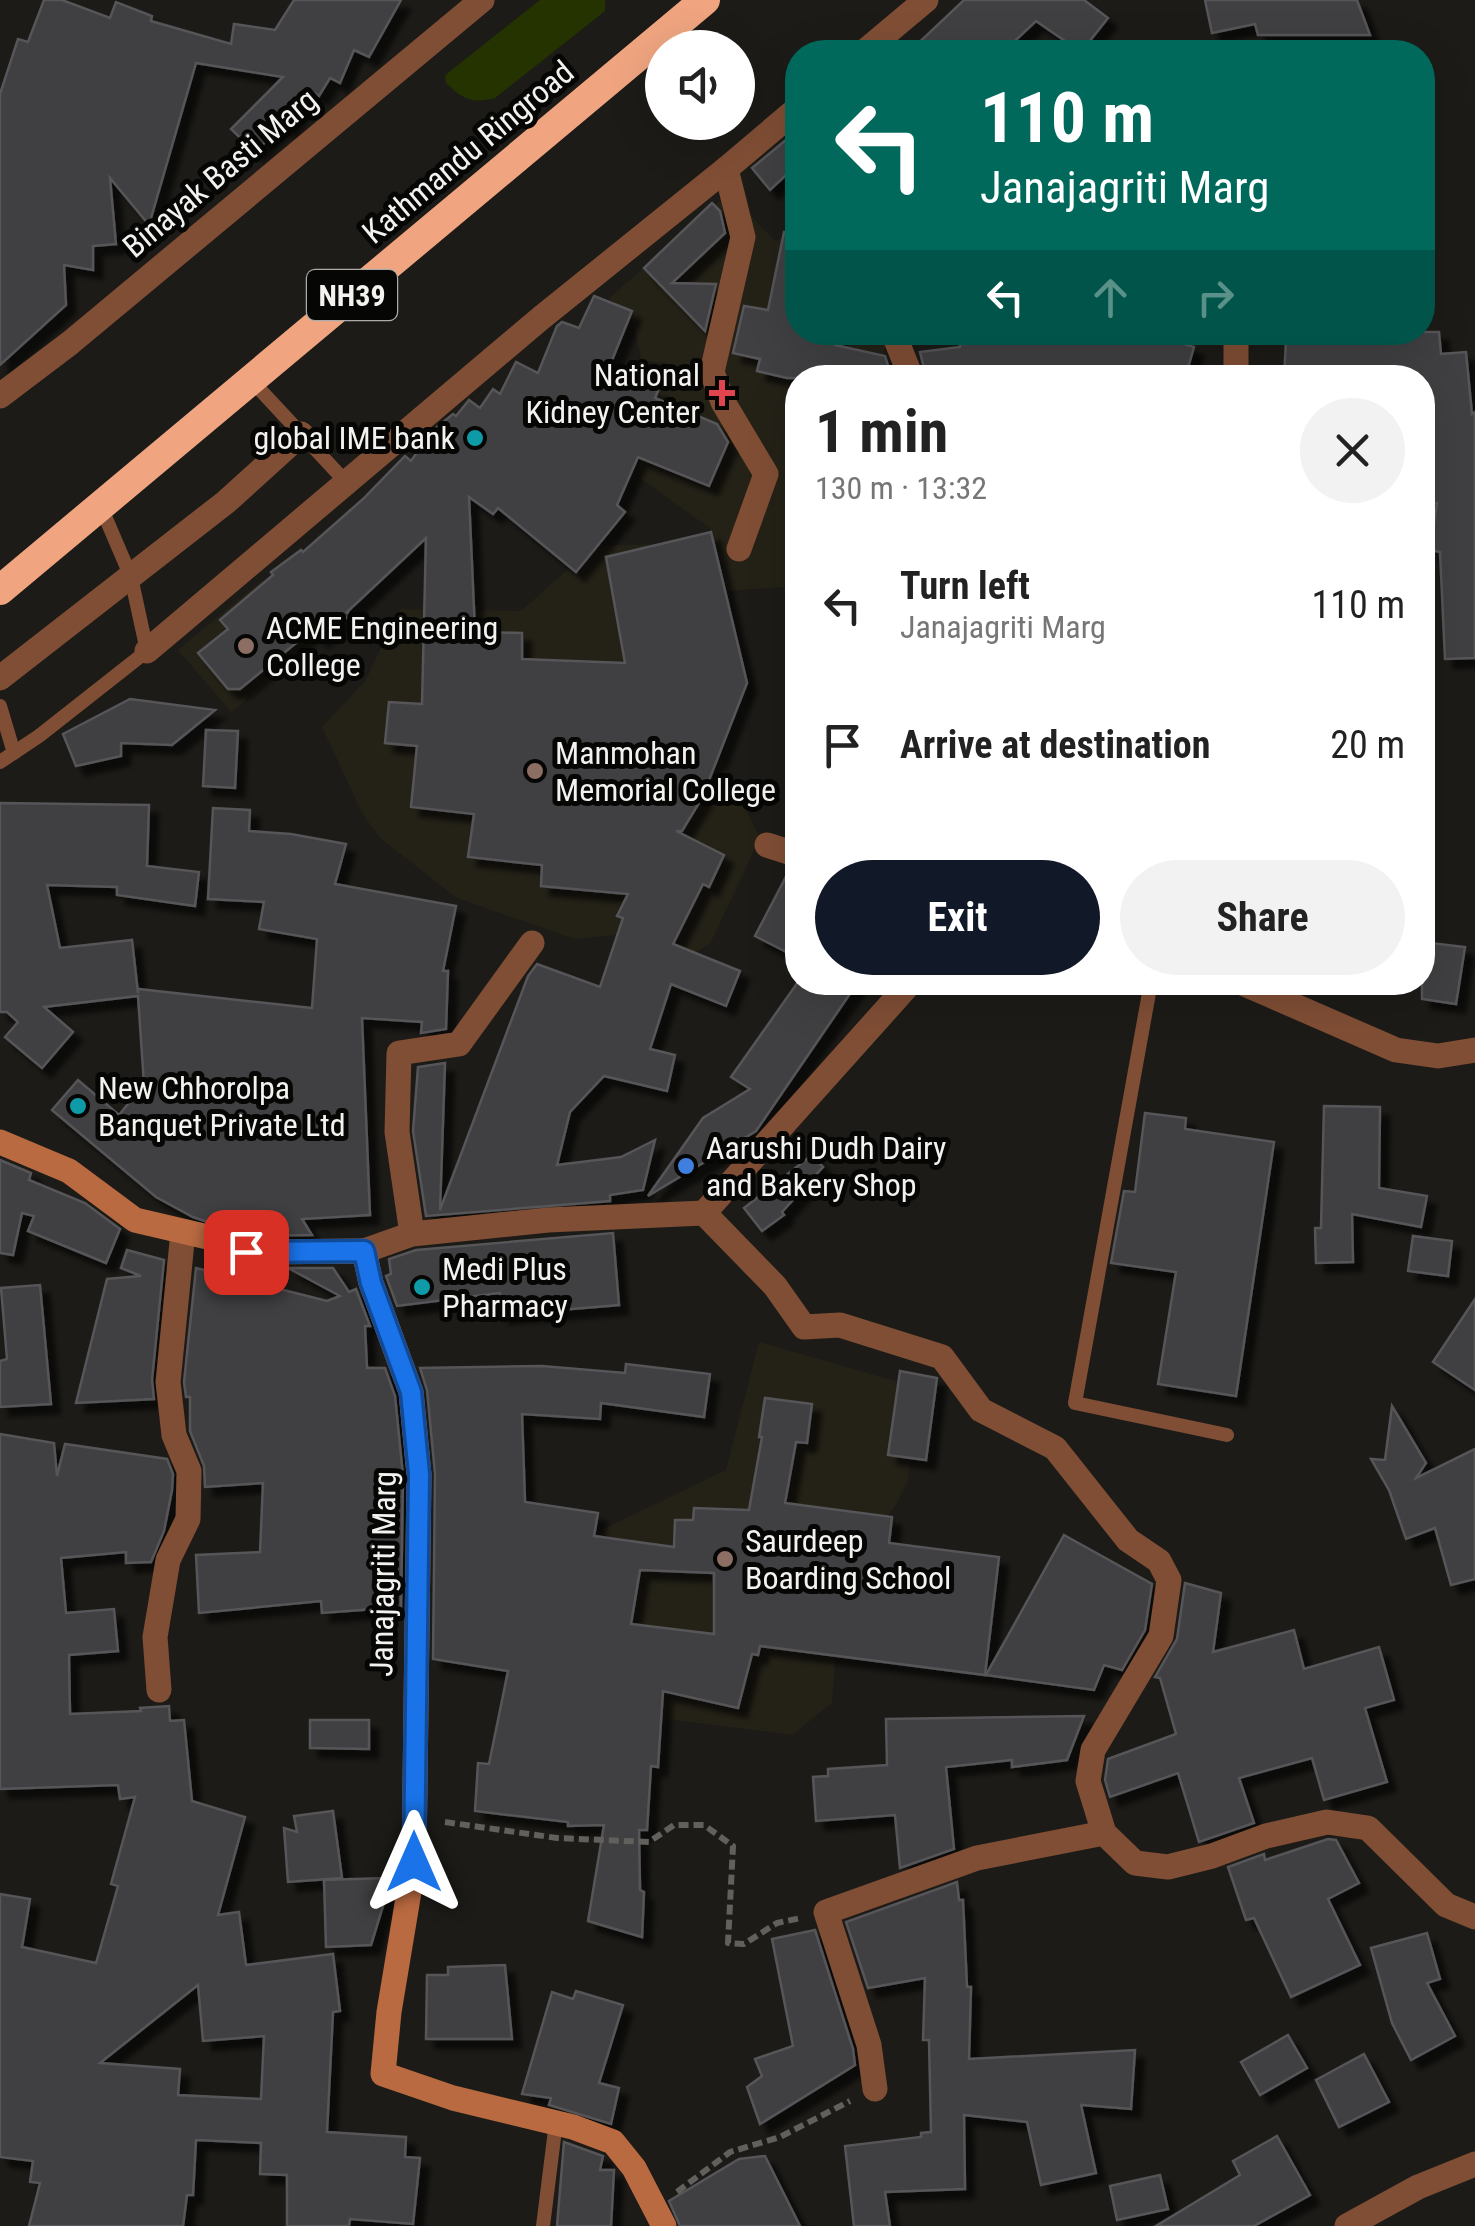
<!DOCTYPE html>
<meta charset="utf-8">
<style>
body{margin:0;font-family:"Roboto Condensed",sans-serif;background:#f2f2f2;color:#222;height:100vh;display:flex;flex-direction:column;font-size:38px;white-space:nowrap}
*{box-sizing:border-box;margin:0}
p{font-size:32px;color:#767676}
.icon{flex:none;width:55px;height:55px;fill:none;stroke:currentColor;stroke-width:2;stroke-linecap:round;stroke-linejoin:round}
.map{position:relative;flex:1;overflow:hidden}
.panel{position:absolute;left:785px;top:365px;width:650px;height:630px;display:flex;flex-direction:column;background:#fff;border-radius:40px;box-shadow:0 10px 40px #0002}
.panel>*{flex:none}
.hud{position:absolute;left:785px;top:40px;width:650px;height:305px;border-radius:40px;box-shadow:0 10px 40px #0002;background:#00695c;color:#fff;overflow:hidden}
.fabs{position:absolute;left:645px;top:30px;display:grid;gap:20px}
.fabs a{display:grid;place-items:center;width:110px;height:110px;border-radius:50%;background:#fff;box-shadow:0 10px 40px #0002;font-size:50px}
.pin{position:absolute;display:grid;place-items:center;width:85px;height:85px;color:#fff;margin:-42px;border-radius:20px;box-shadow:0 5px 15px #0006}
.me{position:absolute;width:110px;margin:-55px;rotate:0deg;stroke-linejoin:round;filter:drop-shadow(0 0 8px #0008)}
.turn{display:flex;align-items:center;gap:35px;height:210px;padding:0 30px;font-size:45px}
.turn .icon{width:130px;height:130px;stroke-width:2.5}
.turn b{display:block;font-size:70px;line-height:85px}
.lanes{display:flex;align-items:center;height:95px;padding:0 30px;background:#0003;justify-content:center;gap:50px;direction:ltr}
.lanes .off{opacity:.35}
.round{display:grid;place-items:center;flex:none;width:105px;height:105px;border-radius:52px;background:#f2f2f2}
.overview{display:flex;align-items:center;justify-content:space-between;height:170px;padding:0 30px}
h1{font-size:60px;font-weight:700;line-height:75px}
.button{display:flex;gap:20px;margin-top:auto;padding:20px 30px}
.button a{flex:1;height:115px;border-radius:60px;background:#111827;color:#fff;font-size:40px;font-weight:700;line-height:115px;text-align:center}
.button a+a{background:#f2f2f2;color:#222}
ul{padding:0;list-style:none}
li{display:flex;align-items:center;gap:30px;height:140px;padding:0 30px}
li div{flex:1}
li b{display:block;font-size:38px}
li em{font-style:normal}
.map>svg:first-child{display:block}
.built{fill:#242117}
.green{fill:#243300}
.building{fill:#403f43;stroke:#565559;stroke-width:2.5;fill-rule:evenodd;filter:url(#shadow)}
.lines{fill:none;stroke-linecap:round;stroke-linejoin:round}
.path{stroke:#61605c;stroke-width:6;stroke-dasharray:10 5;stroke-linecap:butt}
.lane{stroke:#804e35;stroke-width:14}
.street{stroke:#804e35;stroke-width:25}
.secondary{stroke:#ba6a41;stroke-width:25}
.highway{stroke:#f0a580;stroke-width:30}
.route-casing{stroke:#114b97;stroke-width:25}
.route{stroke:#1a73e8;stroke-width:18}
.health-dot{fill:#e0444e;stroke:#060605;stroke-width:4}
.culture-dot{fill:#0f9aa8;stroke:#060605;stroke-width:4}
.education-dot{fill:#8d6e63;stroke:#060605;stroke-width:4}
.shop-dot{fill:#3f7fe0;stroke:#060605;stroke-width:4}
.labels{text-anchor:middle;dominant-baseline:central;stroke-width:10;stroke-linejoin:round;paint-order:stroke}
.shield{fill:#060605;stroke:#acaba9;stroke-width:2.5}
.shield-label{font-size:30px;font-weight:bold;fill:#f3f2ef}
.street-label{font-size:32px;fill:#f3f2ef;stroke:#060605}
.poi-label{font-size:32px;fill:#f3f2ef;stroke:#060605;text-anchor:start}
</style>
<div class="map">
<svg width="1475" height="2226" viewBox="0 0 1475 2226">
<defs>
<filter id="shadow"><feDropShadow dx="9" dy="9" stdDeviation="2.5" flood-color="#0009"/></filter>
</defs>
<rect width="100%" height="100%" fill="#1c1b17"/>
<g class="built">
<polygon points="729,193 775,241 788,236 798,332 883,332 887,336 880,377 798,378 797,586 726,591 711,529 641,479 635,409 667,363 642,361 633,324 609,298"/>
<polygon points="702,543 696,706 760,838 710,944 668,968 640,944 616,935 575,939 457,898 381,839 363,815 322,727 365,681 400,609 521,611 594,546"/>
<polygon points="262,580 315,642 231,712 178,650"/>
<polygon points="759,1342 919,1388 908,1480 897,1503 841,1584 832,1703 792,1735 570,1707 595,1533 726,1470"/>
</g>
<path class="green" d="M540,0H605V11L495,98C471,104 463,99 446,83L445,76L449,72Z"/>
<g class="building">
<polygon points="44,0 62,0 110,18 116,2 152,16 151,21 231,44 234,24 275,30 294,0 401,0 369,57 354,50 340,83 330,78 319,96 313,92 287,128 283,125 255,152 231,129 283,77 196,63 149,225 110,178 116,244 93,246 93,270 64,265 66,305 0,365 0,94 18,39 28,42"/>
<polygon points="964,0 1084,0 1108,18 1081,52 1036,21 1003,52 909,52"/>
<polygon points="1205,0 1357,0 1370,35 1258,35 1255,24 1212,33"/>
<polygon points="798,130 798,164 770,190 752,168"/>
<polygon points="712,203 720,211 725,233 672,283 716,284 705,331 644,268"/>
<polygon points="784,232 798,233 798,332 838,332 835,345 885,356 892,378 787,378 757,371 760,359 733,353 744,306 768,310"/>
<polygon points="594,296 632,311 606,375 658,391 655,398 717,424 728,442 709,486 638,457 617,505 625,512 576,572 498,508 493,514 469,497 475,632 522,633 522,659 625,663 606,557 711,532 747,683 702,798 682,831 676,831 724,855 709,887 703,884 673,944 740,971 726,1006 671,984 650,1049 675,1055 667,1091 604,1076 570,1112 557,1165 621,1157 655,1140 643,1190 610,1195 610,1201 426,1216 413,1131 418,1067 445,1063 440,1210 528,976 537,964 600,987 623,918 617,916 628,894 541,886 542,865 468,857 474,814 411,807 417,746 385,743 389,702 422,704 426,538 347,612 350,615 319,638 313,629 240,689 228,689 198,653 228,629 220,620 273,575 271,572 301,550 303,552 363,499 405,456 411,461 432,431 453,414 456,416 469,400 480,408 493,389 500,394 516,362 538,373 557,326 562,322 579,328"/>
<polygon points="960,332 992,332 991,343 1069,332 1148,332 1194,347 1185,378 1032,378 1032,372 924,368 920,352 960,347"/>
<polygon points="1304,332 1439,332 1441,354 1466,352 1472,414 1475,412 1475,658 1445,659 1440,552 1430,550 1437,503 1422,505 1422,378 1284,378 1286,341 1304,342"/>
<polygon points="130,699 215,710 172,745 121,743 121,756 76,766 63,734"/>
<polygon points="206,730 238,731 235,788 203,786"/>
<polygon points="0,803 149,805 147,866 199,872 195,906 117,895 117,887 47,885 60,948 132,940 138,993 138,989 312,1008 317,939 259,929 264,902 208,899 213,808 250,810 249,831 291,834 346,844 335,884 456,906 443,971 448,971 446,1029 421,1033 422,1022 362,1018 370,1215 302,1219 312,1235 248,1236 193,1217 156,1197 52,1110 78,1080 119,1115 144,1084 138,996 44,1007 73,1032 42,1068 5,1037 18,1022 7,1012 0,1012"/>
<polygon points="790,869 798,871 798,958 755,936"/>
<polygon points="1422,942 1465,947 1456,1004 1422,999"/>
<polygon points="798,982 858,982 756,1131 648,1196 703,1118 750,1089 731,1077"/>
<polygon points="1324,1106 1380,1107 1379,1188 1427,1196 1421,1227 1352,1214 1353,1262 1316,1263 1315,1228 1321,1228"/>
<polygon points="1145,1113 1186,1118 1185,1129 1274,1142 1236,1396 1158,1384 1176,1272 1111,1263 1124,1191 1135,1192"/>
<polygon points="812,1155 823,1167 782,1212 784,1215 762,1231 744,1208"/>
<polygon points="0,1160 31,1173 29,1180 85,1203 120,1229 106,1263 28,1231 34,1216 22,1213 13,1255 0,1253"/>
<polygon points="613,1233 619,1305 500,1315 500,1293 397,1306 386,1276 391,1274 389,1259 416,1250"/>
<polygon points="1413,1236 1452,1241 1448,1276 1408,1271"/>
<polygon points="127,1250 164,1260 152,1380 154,1399 76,1403 107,1279 141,1276 121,1268"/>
<polygon points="196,1268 327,1301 340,1296 288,1268 333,1268 349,1292 356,1289 370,1326 365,1326 367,1368 385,1368 395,1396 403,1476 401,1607 322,1613 321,1601 199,1613 196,1555 260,1552 263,1483 205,1487 204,1466 190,1431 190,1397 186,1397 184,1382"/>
<polygon points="40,1285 51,1404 0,1407 0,1361 7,1359 1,1288"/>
<polygon points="1475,1299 1475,1390 1433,1362"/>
<path d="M626,1364L710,1374L704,1417L601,1403L600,1419L522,1414L525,1502L598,1513L594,1536L674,1547L675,1520H693L694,1508L749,1510L762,1437H759L765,1398L812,1404L807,1443L796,1442L785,1503L892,1517L889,1543L999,1557L985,1675L760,1646L758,1655L752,1654L738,1708L663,1691L658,1767L651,1766L647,1830H639L640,1890L644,1892L642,1937L588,1921L604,1825L568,1826V1822L475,1811L478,1763L489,1764L508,1671L433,1659L435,1474L427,1390L420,1368L542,1366L625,1373ZM640,1570L714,1573V1634L631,1624Z"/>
<polygon points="900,1371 937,1378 926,1460 888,1455"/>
<polygon points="1392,1406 1426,1463 1416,1478 1475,1449 1475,1579 1451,1585 1435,1528 1406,1539 1389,1490 1371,1459 1385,1460"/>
<path d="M0,1434L54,1443L57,1476L65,1444L167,1459L173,1474L172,1490L164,1531L151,1562L126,1563V1552L61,1558L66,1613L114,1609L118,1651L69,1655L70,1714L141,1711L140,1708L169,1706L170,1721L184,1720L192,1801L245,1817L218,1915L239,1912L246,1965L333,1954L340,2011L333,2012L327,2132L406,2137L405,2157L420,2158L413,2224L350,2219L349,2226H287V2175L260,2174L261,2143L196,2140L193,2195H187L183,2226H29L40,2183L30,2182L33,2161L0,2157V1894L30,1899L22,1947L96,1963L118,1886L111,1884L135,1797L120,1799L118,1785L0,1789ZM198,1985L203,2041L264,2036L261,2099L178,2095L180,2069L100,2063Z"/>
<polygon points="1064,1535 1152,1584 1145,1630 1122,1670 1104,1665 1094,1690 986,1675"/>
<polygon points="1185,1583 1221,1593 1213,1652 1294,1630 1304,1669 1379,1647 1394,1700 1365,1708 1387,1782 1324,1800 1312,1758 1239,1778 1254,1823 1199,1842 1178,1773 1110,1797 1105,1780 1108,1759 1176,1734 1160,1678 1155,1677 1177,1639"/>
<polygon points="1084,1716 1067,1760 1012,1767 1012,1760 946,1767 954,1849 900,1868 895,1815 816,1821 813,1777 828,1776 828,1769 887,1765 886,1719"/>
<polygon points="310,1720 369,1720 369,1749 310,1748"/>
<polygon points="333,1811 342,1878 288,1882 284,1828 297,1832 294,1816"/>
<polygon points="1328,1839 1336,1840 1359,1883 1328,1899 1360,1965 1291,1997 1254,1918 1246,1920 1228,1867 1264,1854 1265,1860"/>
<polygon points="386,1878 383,1906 371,1945 326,1947 324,1880"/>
<polygon points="957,1882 959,1900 963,1900 967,1987 971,1987 969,2059 1135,2050 1131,2109 1081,2105 1096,2173 1041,2185 1027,2122 964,2115 965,2189 885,2192 890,2226 854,2226 845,2146 921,2137 921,2133 931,2132 929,2040 923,2040 925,1978 868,1988 846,1922"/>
<polygon points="815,1930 853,2049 855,2065 760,2124 747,2087 762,2076 755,2059 793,2046 772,1939"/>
<polygon points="1427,1933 1440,1979 1427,1983 1455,2036 1411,2060 1392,2023 1371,1948"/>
<polygon points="505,1965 512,2039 426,2039 427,1975 448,1975 448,1967"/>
<polygon points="576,1991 623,2005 599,2083 619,2088 611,2124 549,2105 551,2098 522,2094 552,1992 573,1999"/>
<polygon points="1288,2035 1307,2068 1260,2095 1241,2062"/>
<polygon points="1364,2054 1389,2102 1339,2127 1316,2080"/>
<polygon points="1277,2136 1310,2195 1254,2226 1156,2226 1240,2175 1233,2161"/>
<polygon points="564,2142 603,2156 600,2170 614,2170 611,2226 557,2226"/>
<polygon points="765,2156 800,2226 680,2226 669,2201 739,2159"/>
<polygon points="1160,2175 1168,2209 1117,2220 1110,2186"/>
</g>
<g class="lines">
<g class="path">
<polyline points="445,1822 557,1838 649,1842 674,1825 704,1825 733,1846 728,1943 744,1944 777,1923 801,1918"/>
<polyline points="677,2192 730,2152 780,2137 850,2101"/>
</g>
<g class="lane">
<polyline points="252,381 345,481"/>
<polyline points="0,706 14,753"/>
<polyline points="0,762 39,736 147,651 131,577 101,507"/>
<polyline points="1151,982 1075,1403 1227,1435"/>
<polyline points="543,2226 556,2122"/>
</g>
<g class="street">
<polyline points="864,52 926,0"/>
<polyline points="893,332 909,372 908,378"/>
<polyline points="1236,378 1236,340"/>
<polyline points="0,396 70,343 482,0"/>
<polyline points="739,549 766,474 723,402 712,372 743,237 726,169 798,108"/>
<polyline points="147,651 541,318 726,169"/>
<polyline points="0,678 226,502 301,434"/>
<polyline points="767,845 798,855"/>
<polyline points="1240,982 1396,1050 1438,1056 1475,1050"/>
<polyline points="704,1213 775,1286 804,1327 840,1325 942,1357 981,1410 1055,1448 1128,1540 1159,1561 1169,1580 1161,1636 1093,1750 1088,1781 1104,1833 1135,1863 1168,1867 1212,1856 1266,1836 1327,1822 1368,1828 1446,1905 1475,1917"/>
<polyline points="412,1234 397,1132 399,1053 459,1044 532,943"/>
<polyline points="364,1251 412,1234 548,1220 704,1213 911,982"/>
<polyline points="159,1690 155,1637 168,1560 188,1519 189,1471 174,1435 168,1382 183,1232"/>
<polyline points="875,2089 869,2045 826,1912 977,1858 1104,1833"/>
<polyline points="1347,2226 1418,2187 1475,2164"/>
</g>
<polyline class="secondary" points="0,1142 69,1171 135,1220 212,1238 245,1252 364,1251 371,1283 411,1392 419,1475 414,1862 389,2012 383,2074 453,2098 573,2127 613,2142 634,2168 664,2226"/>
<polyline class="highway" points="0,590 705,0"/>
</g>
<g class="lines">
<defs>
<polyline id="route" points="246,1252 364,1251 371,1283 411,1392 419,1474 414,1862"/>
</defs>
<use href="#route" class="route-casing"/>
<use href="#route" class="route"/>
</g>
<path class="health-dot" d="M717 378h10v10h10v10h-10v10h-10v-10h-10v-10h10z"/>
<g class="culture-dot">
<circle cx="475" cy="438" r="10"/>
<circle cx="78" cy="1106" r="10"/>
<circle cx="422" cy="1287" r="10"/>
</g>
<g class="education-dot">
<circle cx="246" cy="646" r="10"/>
<circle cx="535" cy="771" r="10"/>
<circle cx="725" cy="1559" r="10"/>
</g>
<circle class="shop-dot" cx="686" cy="1166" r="10"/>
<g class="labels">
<rect class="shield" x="307" y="270" width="90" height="50" rx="8"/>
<g class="shield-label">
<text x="352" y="295">NH39</text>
</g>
<g class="street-label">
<text transform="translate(468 152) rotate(-40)">Kathmandu Ringroad</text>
<text transform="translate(220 173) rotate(-40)">Binayak Basti Marg</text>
<text transform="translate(383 1574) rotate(-89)">Janajagriti Marg</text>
</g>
<g class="poi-label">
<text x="700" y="375" text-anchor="end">National<tspan x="700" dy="37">Kidney Center</tspan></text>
<text x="455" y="438" text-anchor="end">global IME bank</text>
<text x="266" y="628">ACME Engineering<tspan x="266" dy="37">College</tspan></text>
<text x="555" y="753">Manmohan<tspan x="555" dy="37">Memorial College</tspan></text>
<text x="98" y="1088">New Chhorolpa<tspan x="98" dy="37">Banquet Private Ltd</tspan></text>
<text x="706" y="1148">Aarushi Dudh Dairy<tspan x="706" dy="37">and Bakery Shop</tspan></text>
<text x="442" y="1269">Medi Plus<tspan x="442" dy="37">Pharmacy</tspan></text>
<text x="745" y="1541">Saurdeep<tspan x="745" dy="37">Boarding School</tspan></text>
</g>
</g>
</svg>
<div class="fabs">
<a><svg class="icon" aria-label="sound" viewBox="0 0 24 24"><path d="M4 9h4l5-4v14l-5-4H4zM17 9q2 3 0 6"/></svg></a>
</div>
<div class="pin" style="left:246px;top:1252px;background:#d93025"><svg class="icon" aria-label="arrive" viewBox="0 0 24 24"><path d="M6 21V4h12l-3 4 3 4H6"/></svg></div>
<svg class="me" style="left:414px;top:1862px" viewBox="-20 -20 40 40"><path d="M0-17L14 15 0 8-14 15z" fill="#1a73e8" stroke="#fff" stroke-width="4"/></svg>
<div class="hud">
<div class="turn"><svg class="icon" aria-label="left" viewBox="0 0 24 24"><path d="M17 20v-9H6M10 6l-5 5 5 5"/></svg><div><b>110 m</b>Janajagriti Marg</div></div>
<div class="lanes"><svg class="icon" aria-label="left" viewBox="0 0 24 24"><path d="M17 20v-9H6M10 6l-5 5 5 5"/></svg><svg class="icon off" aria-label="ahead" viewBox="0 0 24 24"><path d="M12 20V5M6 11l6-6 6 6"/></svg><svg class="icon off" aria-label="right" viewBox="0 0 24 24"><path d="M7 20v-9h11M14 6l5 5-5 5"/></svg></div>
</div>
<section class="panel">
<div class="overview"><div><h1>1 min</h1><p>130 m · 13:32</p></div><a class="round"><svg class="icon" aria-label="close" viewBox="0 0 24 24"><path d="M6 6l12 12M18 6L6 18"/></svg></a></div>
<ul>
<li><svg class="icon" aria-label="left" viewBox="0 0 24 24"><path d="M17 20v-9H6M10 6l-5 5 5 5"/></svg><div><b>Turn left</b><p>Janajagriti Marg</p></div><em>110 m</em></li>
<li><svg class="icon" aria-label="arrive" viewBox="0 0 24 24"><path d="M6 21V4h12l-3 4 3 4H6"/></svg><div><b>Arrive at destination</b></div><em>20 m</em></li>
</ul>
<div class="button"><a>Exit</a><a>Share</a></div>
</section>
</div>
